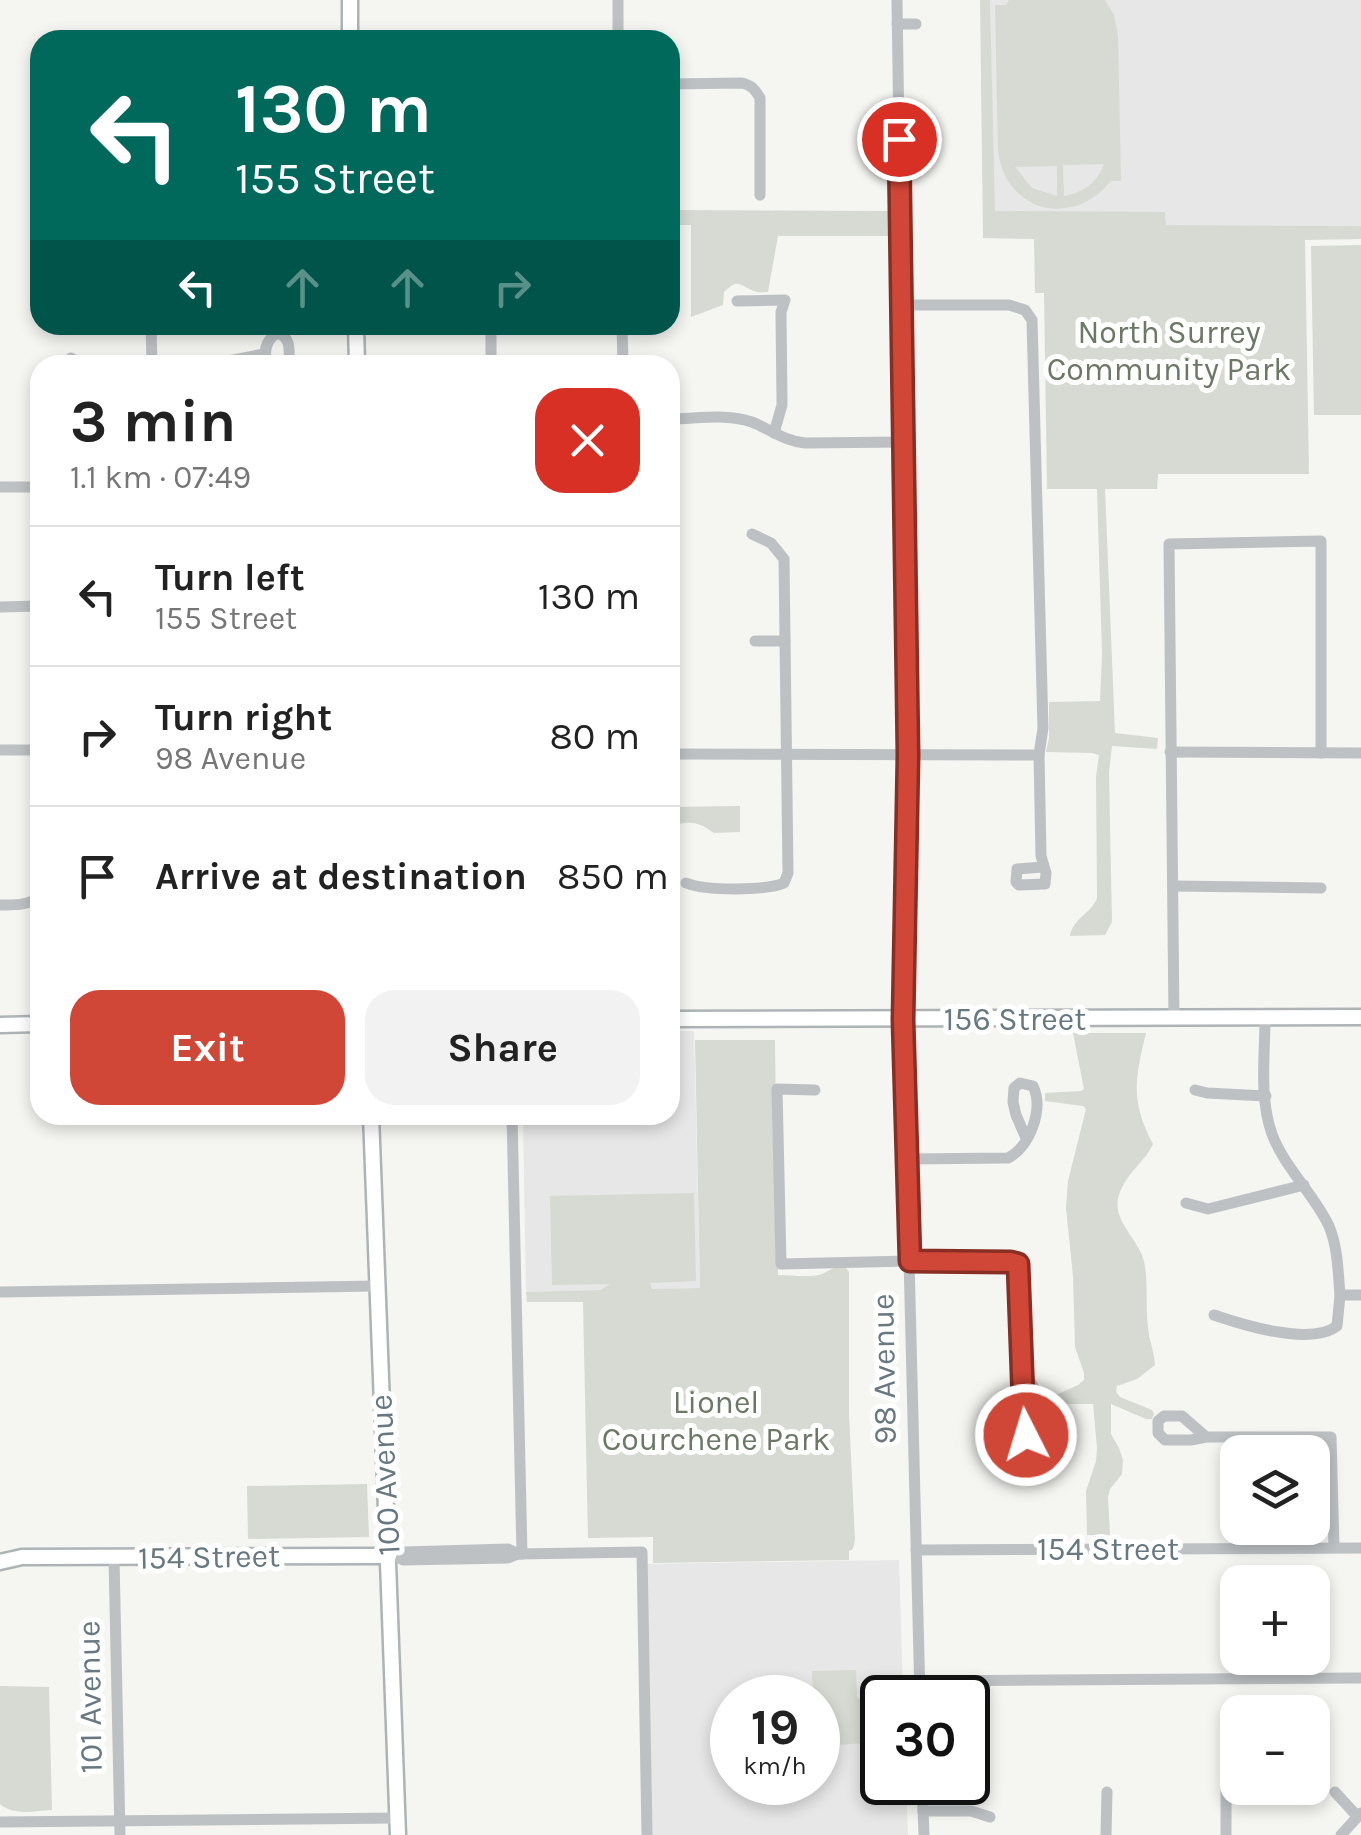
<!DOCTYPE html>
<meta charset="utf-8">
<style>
body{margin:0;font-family:Karla,sans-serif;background:#f2f2f2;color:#222;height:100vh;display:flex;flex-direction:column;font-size:38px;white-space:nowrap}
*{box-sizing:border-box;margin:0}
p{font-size:32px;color:#767676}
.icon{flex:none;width:55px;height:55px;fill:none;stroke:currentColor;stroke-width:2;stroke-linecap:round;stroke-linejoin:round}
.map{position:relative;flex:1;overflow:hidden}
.drawer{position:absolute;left:30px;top:355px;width:650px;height:770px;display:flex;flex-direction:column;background:#fff;border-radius:30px;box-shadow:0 5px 15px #0003}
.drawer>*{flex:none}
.guide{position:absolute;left:30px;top:30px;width:650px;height:305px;border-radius:30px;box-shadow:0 5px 15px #0003;background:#00695c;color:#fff;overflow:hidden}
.fabs{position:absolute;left:1220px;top:1435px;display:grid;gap:20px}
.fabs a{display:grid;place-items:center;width:110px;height:110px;border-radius:20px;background:#fff;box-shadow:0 5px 15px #0003;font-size:50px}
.speed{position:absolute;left:710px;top:1675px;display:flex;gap:20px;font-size:50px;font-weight:700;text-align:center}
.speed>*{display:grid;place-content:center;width:130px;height:130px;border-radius:50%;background:#fff;box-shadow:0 5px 15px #0003;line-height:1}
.speed small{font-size:25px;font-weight:400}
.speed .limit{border:5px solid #111;border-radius:15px;background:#fff;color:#111}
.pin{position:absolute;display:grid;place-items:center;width:85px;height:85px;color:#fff;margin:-42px;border:5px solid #fff;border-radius:50%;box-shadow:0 2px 10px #0007}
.me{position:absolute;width:110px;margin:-55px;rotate:355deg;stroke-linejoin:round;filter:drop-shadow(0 0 8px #0008)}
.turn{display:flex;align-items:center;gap:35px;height:210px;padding:0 40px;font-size:45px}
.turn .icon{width:130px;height:130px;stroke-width:2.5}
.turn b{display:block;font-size:70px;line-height:85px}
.lanes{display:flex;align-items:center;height:95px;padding:0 40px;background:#0003;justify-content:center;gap:50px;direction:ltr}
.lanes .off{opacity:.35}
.round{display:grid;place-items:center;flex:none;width:105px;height:105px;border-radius:30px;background:#f2f2f2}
.headline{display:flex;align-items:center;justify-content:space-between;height:170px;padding:0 40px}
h1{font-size:60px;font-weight:700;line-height:75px}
.cta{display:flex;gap:20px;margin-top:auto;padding:20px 40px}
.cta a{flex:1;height:115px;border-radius:30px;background:#d14737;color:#fff;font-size:40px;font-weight:700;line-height:115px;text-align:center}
.cta a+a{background:#f2f2f2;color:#222}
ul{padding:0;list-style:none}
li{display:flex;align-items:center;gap:30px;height:140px;padding:0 40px;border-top:2px solid #e0e0e0}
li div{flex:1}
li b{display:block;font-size:38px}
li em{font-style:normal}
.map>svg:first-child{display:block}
.built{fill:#e6e7e6;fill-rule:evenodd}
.green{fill:#d6dad2;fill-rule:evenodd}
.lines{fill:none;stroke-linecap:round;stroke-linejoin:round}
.major-casing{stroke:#aeb4b6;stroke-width:19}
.minor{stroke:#bdc1c4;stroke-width:11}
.major{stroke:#fff;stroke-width:14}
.route-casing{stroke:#882e24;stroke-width:25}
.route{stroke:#d14737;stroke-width:18}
.labels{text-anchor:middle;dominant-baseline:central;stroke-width:10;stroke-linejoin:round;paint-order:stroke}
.park-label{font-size:32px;fill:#6c7866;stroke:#fff}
.street-label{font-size:32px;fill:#677880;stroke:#fff}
</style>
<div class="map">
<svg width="1361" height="1835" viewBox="0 0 1361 1835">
<rect width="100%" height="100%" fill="#f5f5f2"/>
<g class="built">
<polygon points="990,0 1361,0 1361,226 1166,225 1165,212 994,212"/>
<polygon points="670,1031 694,1031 700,1288 526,1292 523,1115 670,1115"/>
<path d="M899,1560L903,1697L882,1698V1782L906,1783L908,1835H652L642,1564ZM732,1698H818V1782H732Z"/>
</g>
<g class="green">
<path d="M980,0H990L995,211L1165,212L1166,225L1361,226V239L1305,240L1309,474H1158L1157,489H1105L1115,733L1158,738L1157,749L1112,746L1109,772L1112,922L1105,935L1070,936C1073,918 1091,914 1097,898L1096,777L1099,755L1092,753L1046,752L1049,738V702L1100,701L1102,653L1097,489H1047L1044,293H1035L1034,239L983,238Z"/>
<path d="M1009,0H1105L1114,15L1118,36L1121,181H1111C1072,229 1005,212 998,150L995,5H1006ZM1063,165L1103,164L1104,165C1096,183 1083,193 1064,196ZM1057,166V196L1032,188L1015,167Z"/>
<path d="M670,210L889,211V236H778L768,292C764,292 759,293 754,291C740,286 739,277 724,292L723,305L691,317V225H670Z"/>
<polygon points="1361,245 1361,415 1314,415 1311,246"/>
<path d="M740,806V832L714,833C699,821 687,820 670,827V807Z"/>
<path d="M1073,1033H1146C1135,1078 1130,1101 1153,1144C1144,1163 1126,1173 1119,1195C1111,1219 1136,1236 1143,1258C1149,1277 1145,1306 1148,1327C1149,1341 1154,1350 1155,1365L1137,1379L1117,1386L1116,1392L1120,1397L1152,1410L1154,1414L1152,1419H1146L1111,1404V1434L1119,1448L1123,1460L1122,1474L1110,1489L1108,1497L1110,1535H1087L1086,1491L1096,1461L1097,1448L1093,1404H1058L1050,1401L1051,1397L1078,1385L1084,1380V1373L1075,1347L1073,1276L1066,1208L1068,1181L1086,1109L1083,1106L1045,1101V1093L1081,1091L1084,1089Z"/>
<path d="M695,1040H775L778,1275C791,1275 811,1278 822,1274C834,1269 832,1266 846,1268L849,1272V1414L855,1540L853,1549L849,1551V1560L653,1563V1537L588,1538L583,1302H527L526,1292L601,1290L610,1284L552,1285L550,1196L694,1193L696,1281L650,1283L652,1289L700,1288Z"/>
<polygon points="367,1484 369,1537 248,1539 247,1486"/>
<polygon points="856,1670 857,1698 882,1698 882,1742 818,1746 818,1698 813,1697 812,1671"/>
<path d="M0,1686L49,1687L52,1810C35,1811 13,1816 0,1804Z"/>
<polygon points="987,1737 988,1798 934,1799 933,1783 968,1782 968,1738"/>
</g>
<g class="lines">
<defs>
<g id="major">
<polyline points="350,0 350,40"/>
<polyline points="356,325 357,365"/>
<polyline points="670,1019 1361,1017"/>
<polyline points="0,1025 40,1024"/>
<path d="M371,1115C381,1355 389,1595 398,1835"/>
<polyline points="0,1562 22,1557 389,1556"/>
</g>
</defs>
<use href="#major" class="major-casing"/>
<g class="minor">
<polyline points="618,0 618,40"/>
<polyline points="897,0 908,755 903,1019 920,1698"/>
<polyline points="897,24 916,24"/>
<path d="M670,84L742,83C751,85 755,89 760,98V195"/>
<polyline points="899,139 918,139"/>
<polyline points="737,301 785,300 781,312 782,405 774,433"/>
<polyline points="902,305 1009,305 1025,310 1032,320 1043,728 1039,755 1041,856 1046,873 1045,884 1019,885 1016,882 1017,869 1043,867"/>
<polyline points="151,325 152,365"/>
<polyline points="622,325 623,365"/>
<polyline points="491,334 491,365"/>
<polyline points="71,358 84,365"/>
<polyline points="149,365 218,363 264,354"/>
<path d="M268,365C263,352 265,341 277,333C292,337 289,352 289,365"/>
<path d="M670,419C696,419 727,413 752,422C770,429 784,441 805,443L904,442"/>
<polyline points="0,487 40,487"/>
<polyline points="0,607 40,606"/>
<polyline points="755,641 785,641"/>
<polyline points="40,734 35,750 40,763"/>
<polyline points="0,750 35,750"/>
<polyline points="1170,752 1361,753"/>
<polyline points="670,754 1039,755"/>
<path d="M686,883C706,891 765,891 784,883L788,873L784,559L771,543L752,534"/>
<polyline points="1174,886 1321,888"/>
<path d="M0,905C16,905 27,906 40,896"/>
<polyline points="1174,1018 1169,544 1321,541 1321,753"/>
<path d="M1265,1018C1265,1055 1259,1098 1272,1134C1284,1167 1314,1194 1329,1226C1338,1248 1338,1272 1340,1295"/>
<path d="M815,1090L777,1089L781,1264L909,1261L1018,1264L1024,1426L1031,1440C1068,1440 1032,1383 1022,1369"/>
<polyline points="1195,1090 1207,1093 1266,1096"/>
<polyline points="512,1115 522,1554"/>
<path d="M907,1159L1008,1158C1030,1147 1044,1109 1033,1086L1020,1083L1014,1088L1013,1102L1016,1115L1026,1138"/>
<polyline points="1186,1203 1208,1209 1304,1185"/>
<polyline points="0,1292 376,1286"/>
<path d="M1214,1315C1243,1325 1311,1346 1337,1326L1340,1295H1361"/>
<polyline points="1206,1437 1182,1416 1164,1416 1158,1421 1158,1433 1165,1440 1191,1440 1206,1437 1331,1437 1334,1547"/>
<polyline points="916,1550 1361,1548"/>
<polyline points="394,1556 404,1552 508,1549 518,1554"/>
<polyline points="396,1556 403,1560 508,1558 518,1554 642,1552 647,1835"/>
<polyline points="114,1558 120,1835"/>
<polyline points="920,1681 1361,1678"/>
<polyline points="922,1782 924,1835"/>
<polyline points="1226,1790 1226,1835"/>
<polyline points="1335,1792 1357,1816"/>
<polyline points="923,1811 971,1811 990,1817"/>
<polyline points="0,1822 398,1818"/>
<polyline points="1106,1835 1107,1792"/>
<polyline points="1341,1835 1361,1813"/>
</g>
<use href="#major" class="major"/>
</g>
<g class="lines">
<defs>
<polyline id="route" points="899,139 908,755 903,1020 910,1261 1010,1262 1018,1264 1024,1426 1026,1435"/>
</defs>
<use href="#route" class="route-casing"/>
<use href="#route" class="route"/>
</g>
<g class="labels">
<g class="park-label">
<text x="1169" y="332">North Surrey<tspan x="1169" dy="37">Community Park</tspan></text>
<text x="716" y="1402">Lionel<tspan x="716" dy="37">Courchene Park</tspan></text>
</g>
<g class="street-label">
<text x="1015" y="1019">156 Street</text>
<text transform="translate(884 1369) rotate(-91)">98 Avenue</text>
<text transform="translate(385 1475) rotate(-93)">100 Avenue</text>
<text x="1108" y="1549">154 Street</text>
<text transform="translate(209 1557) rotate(-1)">154 Street</text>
<text transform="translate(90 1697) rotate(-91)">101 Avenue</text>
</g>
</g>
</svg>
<div class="fabs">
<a><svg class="icon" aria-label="layers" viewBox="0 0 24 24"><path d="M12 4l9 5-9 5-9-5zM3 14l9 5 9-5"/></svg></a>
<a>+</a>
<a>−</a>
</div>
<div class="speed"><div>19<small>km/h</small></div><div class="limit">30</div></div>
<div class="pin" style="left:899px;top:139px;background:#d93025"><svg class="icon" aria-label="arrive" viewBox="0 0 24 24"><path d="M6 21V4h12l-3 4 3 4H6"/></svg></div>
<svg class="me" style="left:1026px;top:1435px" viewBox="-20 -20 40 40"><circle r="17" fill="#d14737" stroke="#fff" stroke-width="3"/><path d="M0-11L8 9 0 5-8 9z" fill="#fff"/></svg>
<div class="guide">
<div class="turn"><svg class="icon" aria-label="left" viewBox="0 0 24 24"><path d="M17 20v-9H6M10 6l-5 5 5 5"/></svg><div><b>130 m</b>155 Street</div></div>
<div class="lanes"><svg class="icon" aria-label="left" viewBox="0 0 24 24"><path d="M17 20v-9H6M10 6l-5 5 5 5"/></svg><svg class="icon off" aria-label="ahead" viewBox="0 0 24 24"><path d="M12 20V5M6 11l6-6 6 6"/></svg><svg class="icon off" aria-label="ahead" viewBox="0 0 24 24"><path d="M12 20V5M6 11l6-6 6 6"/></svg><svg class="icon off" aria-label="right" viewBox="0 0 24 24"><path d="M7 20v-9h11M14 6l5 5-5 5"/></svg></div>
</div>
<section class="drawer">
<div class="headline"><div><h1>3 min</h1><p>1.1 km · 07:49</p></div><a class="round" style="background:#d93025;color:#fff"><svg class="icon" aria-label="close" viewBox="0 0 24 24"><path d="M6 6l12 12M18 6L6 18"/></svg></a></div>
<ul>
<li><svg class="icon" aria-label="left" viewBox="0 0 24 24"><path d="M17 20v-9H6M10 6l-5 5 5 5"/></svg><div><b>Turn left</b><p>155 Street</p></div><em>130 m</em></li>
<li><svg class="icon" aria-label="right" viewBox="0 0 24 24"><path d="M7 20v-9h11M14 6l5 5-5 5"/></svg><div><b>Turn right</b><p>98 Avenue</p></div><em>80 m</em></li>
<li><svg class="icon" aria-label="arrive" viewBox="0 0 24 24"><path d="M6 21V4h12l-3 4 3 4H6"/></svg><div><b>Arrive at destination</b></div><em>850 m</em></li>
</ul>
<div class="cta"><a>Exit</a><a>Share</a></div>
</section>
</div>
